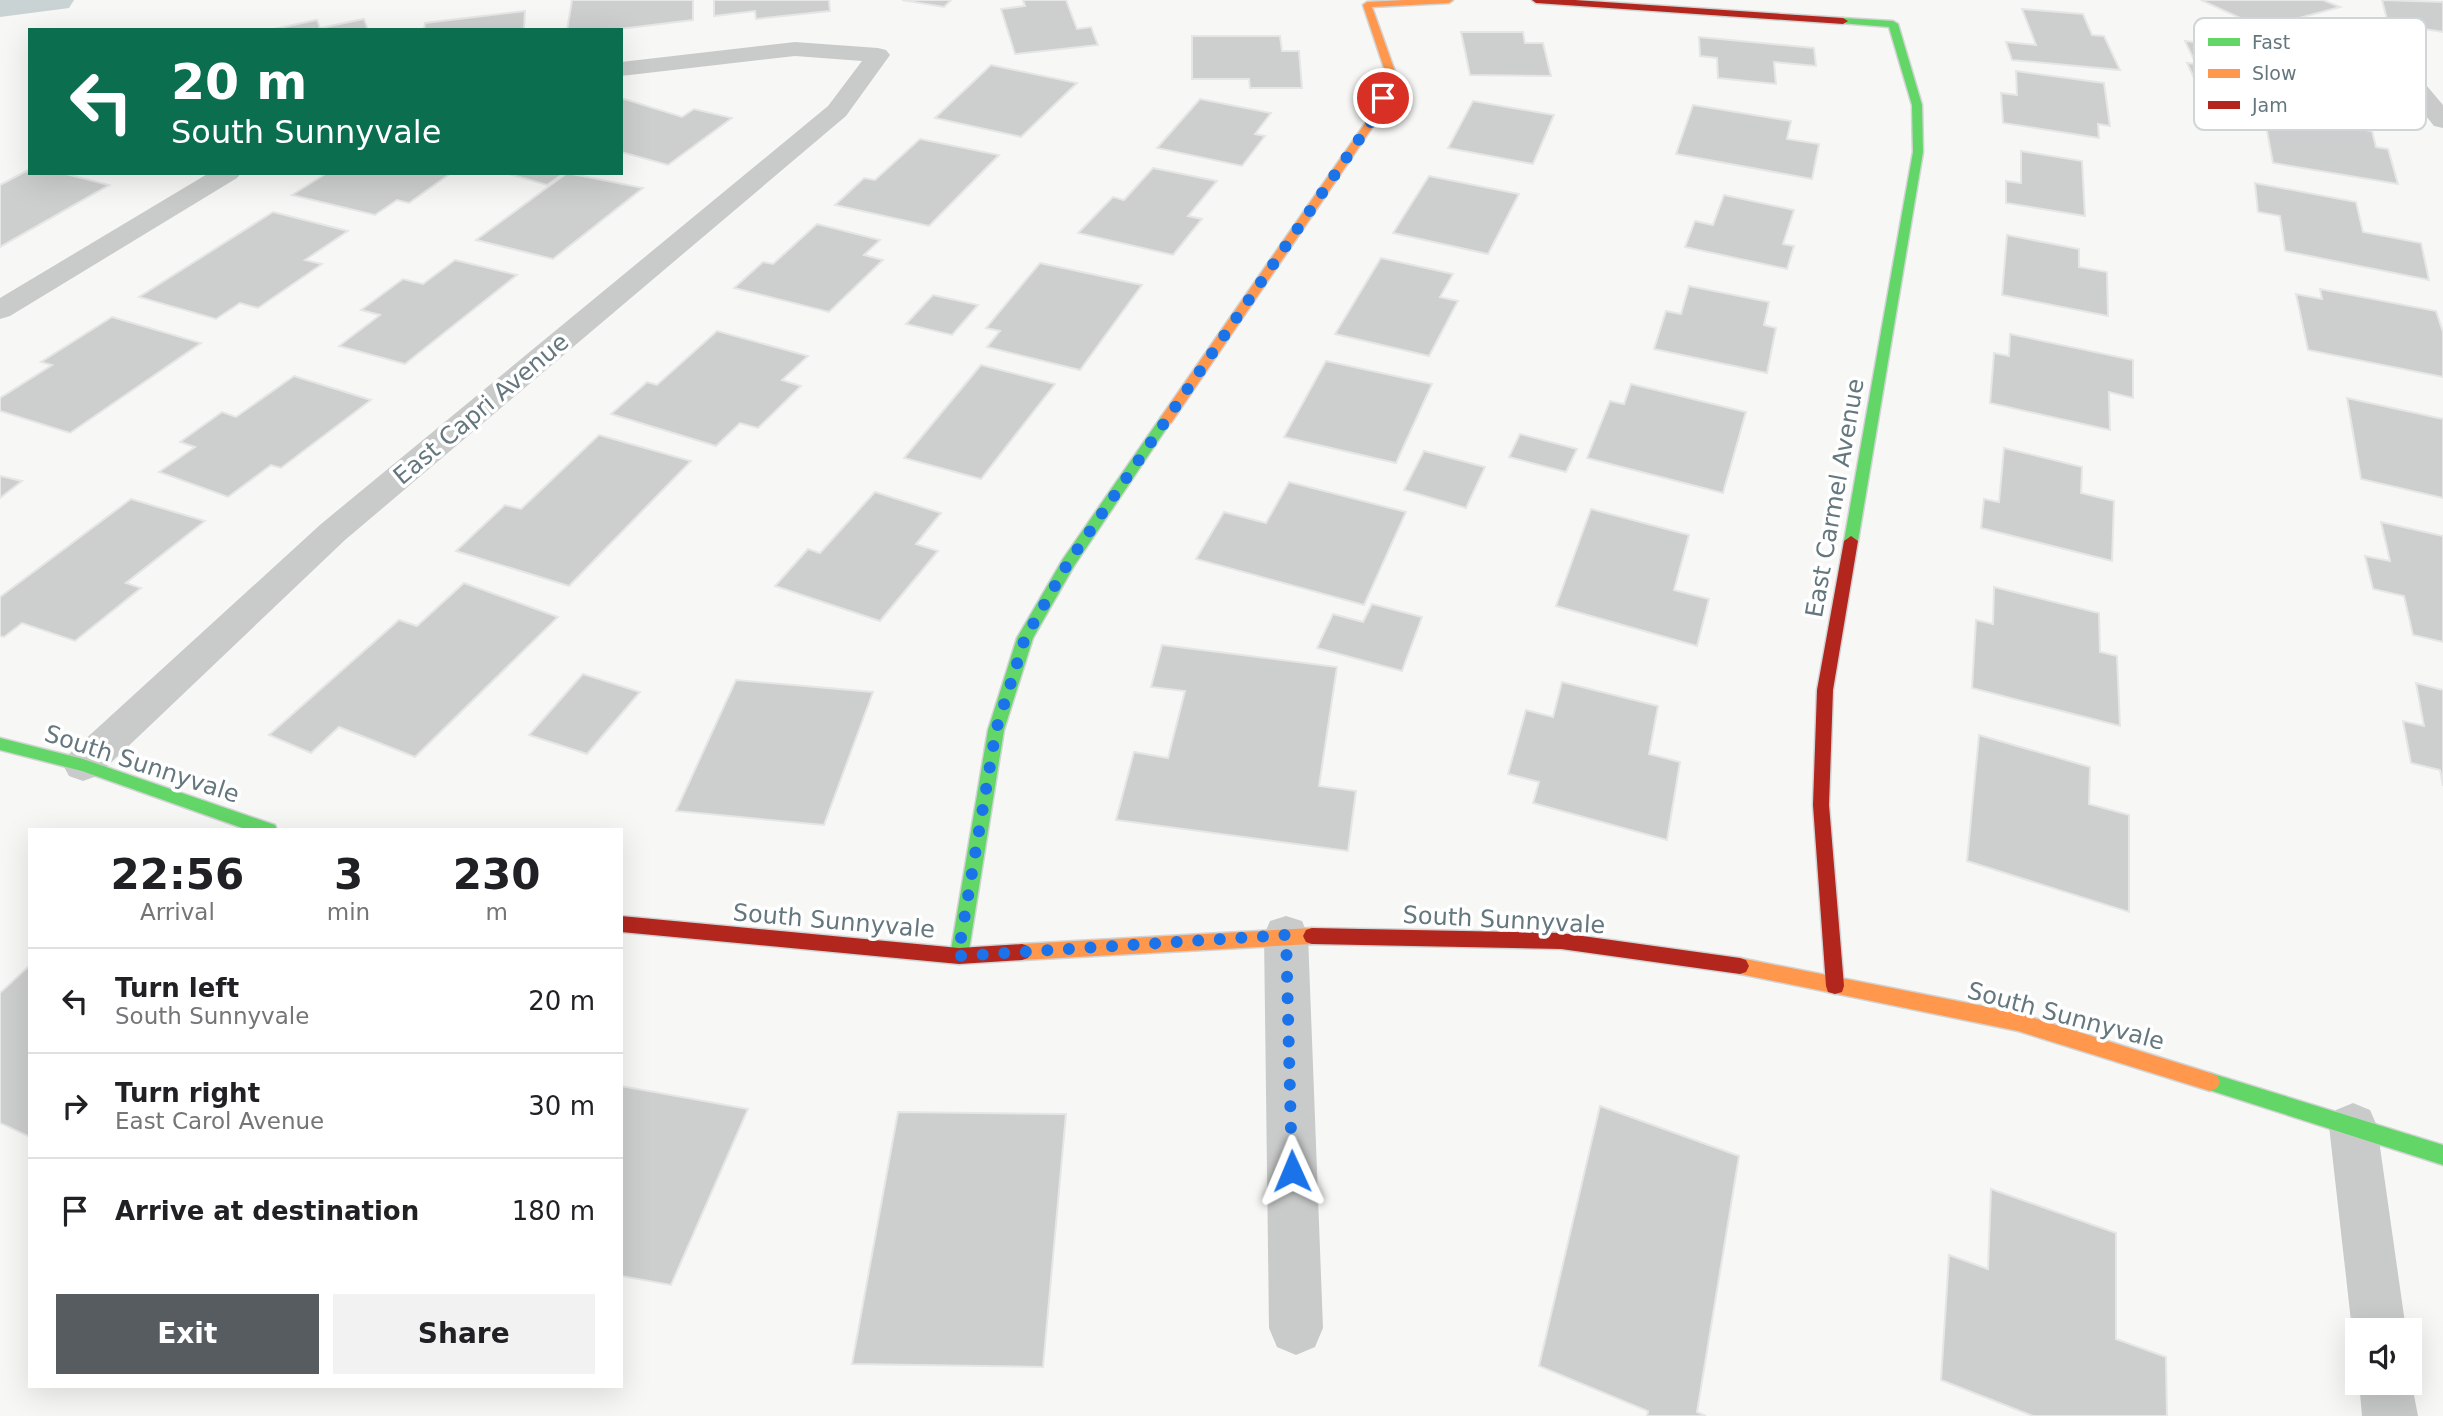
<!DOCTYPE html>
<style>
body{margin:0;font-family:"DejaVu Sans",sans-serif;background:#f2f2f2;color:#202124;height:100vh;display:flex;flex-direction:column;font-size:26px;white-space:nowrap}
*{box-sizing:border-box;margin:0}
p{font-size:23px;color:#757577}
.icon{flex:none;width:38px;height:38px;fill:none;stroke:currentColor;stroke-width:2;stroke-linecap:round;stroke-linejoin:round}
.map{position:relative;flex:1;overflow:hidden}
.details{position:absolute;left:28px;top:828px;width:595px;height:560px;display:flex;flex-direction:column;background:#fff;border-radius:0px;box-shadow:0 7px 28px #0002}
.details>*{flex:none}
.hud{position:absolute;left:28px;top:28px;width:595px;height:147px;border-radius:0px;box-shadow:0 7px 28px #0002;background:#0b6e4f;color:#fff;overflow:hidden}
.buttons{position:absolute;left:2345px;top:1318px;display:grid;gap:14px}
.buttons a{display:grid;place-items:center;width:77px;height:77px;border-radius:0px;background:#fff;box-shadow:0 7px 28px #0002;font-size:35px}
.pin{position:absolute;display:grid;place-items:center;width:60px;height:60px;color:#fff;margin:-30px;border:4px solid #fff;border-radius:50%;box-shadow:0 2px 7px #0007}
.me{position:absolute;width:77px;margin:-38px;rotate:359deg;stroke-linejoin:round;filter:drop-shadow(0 0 5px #0008)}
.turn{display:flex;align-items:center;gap:24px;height:147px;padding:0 28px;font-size:32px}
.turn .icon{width:91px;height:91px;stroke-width:2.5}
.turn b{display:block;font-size:49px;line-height:60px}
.eta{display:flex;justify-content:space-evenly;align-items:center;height:119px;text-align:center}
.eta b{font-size:42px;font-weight:700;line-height:49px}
.action{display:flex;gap:14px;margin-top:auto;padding:14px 28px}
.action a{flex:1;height:80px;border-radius:0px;background:#565c5f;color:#fff;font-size:28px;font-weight:700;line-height:80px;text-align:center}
.action a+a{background:#f2f2f2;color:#202124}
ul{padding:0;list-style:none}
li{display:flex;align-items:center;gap:21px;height:105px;padding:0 28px;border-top:2px solid #e0e0e0}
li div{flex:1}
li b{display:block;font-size:26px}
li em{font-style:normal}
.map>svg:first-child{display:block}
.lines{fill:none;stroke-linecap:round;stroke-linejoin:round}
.canal{fill:#c9d3d4;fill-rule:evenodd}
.building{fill:#cdcfcf;stroke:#e6e6e6;stroke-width:2}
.fast-casing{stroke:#d2d4d4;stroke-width:3}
.slow-casing{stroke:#d2d4d4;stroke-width:3}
.jam-casing{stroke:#d2d4d4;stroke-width:3}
.street{fill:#c9cbcb;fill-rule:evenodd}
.fast{fill:#63d668;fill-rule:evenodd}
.slow{fill:#ff974d;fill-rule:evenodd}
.jam{fill:#b3261e;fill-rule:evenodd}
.route{stroke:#1a73e8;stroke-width:12;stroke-dasharray:0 21.6}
.labels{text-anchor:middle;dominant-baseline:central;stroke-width:7;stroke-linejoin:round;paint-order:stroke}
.street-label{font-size:24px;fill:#64777e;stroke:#fff}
.key{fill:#fff;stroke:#d0d6d8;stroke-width:2}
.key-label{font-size:19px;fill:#64777e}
</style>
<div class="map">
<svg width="2443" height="1416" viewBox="0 0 2443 1416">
<rect width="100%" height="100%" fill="#f7f7f6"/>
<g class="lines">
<polygon class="canal" points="0,0 74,0 69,8 0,17"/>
</g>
<g class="building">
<polygon points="572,0 693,0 693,20 611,30 567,30"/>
<polygon points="714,0 829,0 830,11 756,19 755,11 714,16"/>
<polygon points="902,0 951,0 944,7"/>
<polygon points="1023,0 1066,0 1077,29 1091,27 1098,45 1015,54 1001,9 1025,6"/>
<polygon points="2201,0 2323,0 2340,7 2262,28"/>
<polygon points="2382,0 2443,2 2443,32 2388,23"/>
<polygon points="2022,9 2083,14 2092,35 2104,36 2120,70 2012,60 2006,42 2036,45"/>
<polygon points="525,11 524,30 424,30 425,23"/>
<polygon points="364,19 368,30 269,30 317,20 320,28"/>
<polygon points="1461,32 1523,32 1525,43 1543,43 1551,76 1470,75"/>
<polygon points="1192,36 1280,36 1282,51 1299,51 1302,88 1250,88 1249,79 1192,79"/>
<polygon points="1699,37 1814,48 1816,66 1774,62 1776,84 1718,78 1717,58 1700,56"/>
<polygon points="2185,41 2265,49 2293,98 2199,89 2187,63 2196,64"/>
<polygon points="991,65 1077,83 1021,137 935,118"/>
<polygon points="2016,71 2104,83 2110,126 2098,124 2099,138 2003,123 2001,93 2017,95"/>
<polygon points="621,98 682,117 694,109 732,118 668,165 621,152"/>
<polygon points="1200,99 1271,113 1255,134 1265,136 1242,166 1157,148"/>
<polygon points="1473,101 1554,115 1533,164 1448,148"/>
<polygon points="1693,105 1791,121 1787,139 1819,144 1812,179 1676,154"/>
<polygon points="2287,108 2330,115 2332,125 2372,131 2376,147 2388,149 2398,184 2273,163 2264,115 2289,119"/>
<polygon points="920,139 999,155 929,226 835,205 864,178 875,180"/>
<polygon points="2021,151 2082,161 2085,216 2006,203 2006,181 2021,183"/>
<polygon points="1153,168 1217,181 1188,216 1202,219 1173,255 1078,233 1113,197 1124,200"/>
<polygon points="30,169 30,173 62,173 109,185 0,247 0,185"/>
<polygon points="327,173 451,173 409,203 397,200 375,215 292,195"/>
<polygon points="506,173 564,173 547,185"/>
<polygon points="567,173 643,188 553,259 476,240"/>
<polygon points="1429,176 1519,194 1488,254 1393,233"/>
<polygon points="2255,183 2356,202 2363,232 2421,243 2429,280 2285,251 2280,216 2258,212"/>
<polygon points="1724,195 1794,210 1783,244 1794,246 1787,269 1685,247 1695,221 1713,225"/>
<polygon points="273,212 348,231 305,260 322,264 258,308 240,303 216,319 139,297"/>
<polygon points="817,224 880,240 864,255 883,260 829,312 734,288 763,262 773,264"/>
<polygon points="2007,235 2079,249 2079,267 2107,272 2108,316 2002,295"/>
<polygon points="1381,258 1453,274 1440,297 1458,301 1429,356 1335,334"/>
<polygon points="455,260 517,275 405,364 339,346 380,315 361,310 403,279 423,284"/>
<polygon points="1040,263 1142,285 1080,370 987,347 1000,331 986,328"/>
<polygon points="1689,286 1769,302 1764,325 1776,328 1767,373 1654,349 1666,311 1681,314"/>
<polygon points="2320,289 2436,311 2443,332 2443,377 2308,350 2296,294 2322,299"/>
<polygon points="933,295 978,305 952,335 906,324"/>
<polygon points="112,317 201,343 70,433 0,411 0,398 52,365 41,362"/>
<polygon points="717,331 808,356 782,380 801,386 758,428 740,423 716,446 611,414 647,382 657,385"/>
<polygon points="2010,334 2133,360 2133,398 2109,392 2110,430 1990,403 1994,353 2009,356"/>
<polygon points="1326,361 1432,384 1396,463 1284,437"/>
<polygon points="981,365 1055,384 981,479 904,458"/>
<polygon points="294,376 371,400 281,468 271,465 228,497 159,472 195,447 180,442 222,412 236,417"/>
<polygon points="1631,384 1746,412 1723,493 1587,458 1610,401 1624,404"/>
<polygon points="2347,398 2443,419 2443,498 2361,479"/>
<polygon points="1520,434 1577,449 1566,472 1509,457"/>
<polygon points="599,435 691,461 569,586 456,551 505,505 521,509"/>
<polygon points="2004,448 2082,467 2081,493 2114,501 2112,561 1981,528 1984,499 1999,502"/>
<polygon points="1424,451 1485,467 1466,508 1404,490"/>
<polygon points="0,476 22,481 0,498"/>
<polygon points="1289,482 1406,512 1364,605 1196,559 1224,512 1266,523"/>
<polygon points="875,492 941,513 916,544 938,551 880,621 775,586 808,549 820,553"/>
<polygon points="131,499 205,521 126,583 141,588 75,641 22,623 4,637 0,636 0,597"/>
<polygon points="1591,509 1689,535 1674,590 1709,599 1697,646 1556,606"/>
<polygon points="2381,522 2443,536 2443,642 2413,635 2404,596 2373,589 2365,556 2390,561"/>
<polygon points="464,583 558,617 415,757 339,727 311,753 269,735 399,620 417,626"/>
<polygon points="1994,587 2099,613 2100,652 2117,656 2120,726 1972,688 1976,620 1993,624"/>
<polygon points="1372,604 1422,617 1402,671 1317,648 1333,614 1363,622"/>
<polygon points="1162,645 1337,667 1319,786 1356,791 1348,851 1116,820 1134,752 1168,758 1185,691 1151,687"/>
<polygon points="583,674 640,692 587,754 529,735"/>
<polygon points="736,680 873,692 824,825 676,811"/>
<polygon points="1562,682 1658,706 1649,754 1680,762 1667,840 1533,803 1539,782 1508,774 1526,710 1553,717"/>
<polygon points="2416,683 2443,690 2443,786 2440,770 2411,763 2403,721 2424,726"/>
<polygon points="1979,735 2090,767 2089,804 2129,815 2129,912 1967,861"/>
<polygon points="30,965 30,1137 0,1123 0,993"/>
<polygon points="621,1086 748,1109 671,1285 621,1276"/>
<polygon points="1600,1106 1739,1156 1697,1412 1706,1416 1647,1416 1648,1411 1539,1366"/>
<polygon points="898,1112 1066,1114 1043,1367 852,1364"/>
<polygon points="1991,1189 2116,1233 2116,1339 2166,1357 2167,1416 2033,1416 1941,1380 1949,1255 1988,1269"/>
</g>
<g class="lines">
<defs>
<g id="fast">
<polygon points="1843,18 1893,21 1898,24 1922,105 1923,152 1858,541 1851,546 1844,541 1913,152 1912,105 1889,27 1840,23 1840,19"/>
<polygon points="1166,416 1172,420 1074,566 1033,638 1004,730 968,956 965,962 959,964 953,962 950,956 988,730 1017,638 1063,559 1161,417"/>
<polygon points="0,738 83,759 275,825 277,830 248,830 82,771 0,750"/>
<polygon points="2210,1073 2443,1145 2443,1165 2203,1088 2200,1082 2203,1076"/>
</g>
<g id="slow">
<polygon points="1405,0 1453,0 1449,3 1372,7 1397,77 1378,119 1171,423 1161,423 1161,417 1368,119 1387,77 1363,5 1367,2"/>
<polygon points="1312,928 1318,930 1321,936 1318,942 1312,944 1022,960 1016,958 1013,952 1016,946 1022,944"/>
<polygon points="1740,958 2018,1013 2210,1073 2217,1076 2220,1082 2217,1088 2210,1091 2018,1031 1740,974 1734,972 1731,966 1734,960"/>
</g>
<g id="jam">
<polygon points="1532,0 1575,0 1843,18 1848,21 1843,24 1536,3"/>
<polygon points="1851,536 1858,541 1833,690 1829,805 1844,986 1842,992 1835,994 1828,992 1826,986 1813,805 1817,690 1844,541"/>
<polygon points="621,916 959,948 1022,944 1028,946 1031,952 1028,958 1022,960 959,964 621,932"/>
<polygon points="1312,928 1561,933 1740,958 1746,960 1749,966 1746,972 1740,974 1561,949 1312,944 1306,942 1303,936 1306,930"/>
</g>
</defs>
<use href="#fast" class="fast-casing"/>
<use href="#slow" class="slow-casing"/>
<use href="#jam" class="jam-casing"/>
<g class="street">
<polygon points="795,42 878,48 886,50 890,55 846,116 345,540 97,776 83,781 69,776 63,765 69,754 321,524 828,106 862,61 795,56 621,76 621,62"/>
<polygon points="2402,64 2410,66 2443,105 2443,128 2434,126 2390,71 2394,66"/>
<polygon points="209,173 241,173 237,178 10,316 0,319 0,298"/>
<polygon points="1286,916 1302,921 1308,935 1323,1328 1315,1347 1296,1355 1277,1347 1269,1328 1264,935 1270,921"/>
<polygon points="2353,1103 2370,1110 2377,1126 2406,1330 2357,1330 2357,1342 2352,1330 2329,1126 2336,1110"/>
<polygon points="2410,1374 2418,1416 2362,1416 2359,1382 2410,1382"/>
</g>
<use href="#fast" class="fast"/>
<use href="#slow" class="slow"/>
<use href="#jam" class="jam"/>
</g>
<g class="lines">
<polyline class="route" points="1292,1171 1286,935 958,956 996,730 1025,638 1068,563 1373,119 1383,98"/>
</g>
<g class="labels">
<g class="street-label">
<text transform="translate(481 409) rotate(-40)">East Capri Avenue</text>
<text transform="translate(1835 498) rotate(-80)">East Carmel Avenue</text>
<text transform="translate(142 764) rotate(18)">South Sunnyvale</text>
<text transform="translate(1504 920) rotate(3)">South Sunnyvale</text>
<text transform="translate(834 921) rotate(5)">South Sunnyvale</text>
<text transform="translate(2066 1016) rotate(15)">South Sunnyvale</text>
</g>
</g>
<rect x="2194" y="18" width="232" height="112" rx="10" class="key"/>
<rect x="2208" y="38" width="32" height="8" fill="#63d668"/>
<rect x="2208" y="69" width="32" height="9" fill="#ff974d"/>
<rect x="2208" y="101" width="32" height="8" fill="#b3261e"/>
<g class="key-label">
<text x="2252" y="49">Fast</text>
<text x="2252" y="80">Slow</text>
<text x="2252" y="112">Jam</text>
</g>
</svg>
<div class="buttons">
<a><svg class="icon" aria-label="sound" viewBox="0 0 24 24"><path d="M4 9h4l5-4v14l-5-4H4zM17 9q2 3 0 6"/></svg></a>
</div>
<div class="pin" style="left:1383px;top:98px;background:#d93025"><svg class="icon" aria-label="arrive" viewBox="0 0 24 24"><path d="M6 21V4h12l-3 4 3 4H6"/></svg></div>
<svg class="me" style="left:1292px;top:1171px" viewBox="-20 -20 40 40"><path d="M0-17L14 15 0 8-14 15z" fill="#1a73e8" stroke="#fff" stroke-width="4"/></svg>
<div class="hud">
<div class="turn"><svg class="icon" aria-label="left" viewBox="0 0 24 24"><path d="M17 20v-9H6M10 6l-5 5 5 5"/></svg><div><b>20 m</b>South Sunnyvale</div></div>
</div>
<section class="details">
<div class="eta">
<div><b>22:56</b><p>Arrival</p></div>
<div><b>3</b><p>min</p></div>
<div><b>230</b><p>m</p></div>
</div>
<ul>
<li><svg class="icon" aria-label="left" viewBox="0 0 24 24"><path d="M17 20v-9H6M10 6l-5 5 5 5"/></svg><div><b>Turn left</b><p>South Sunnyvale</p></div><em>20 m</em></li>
<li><svg class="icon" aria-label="right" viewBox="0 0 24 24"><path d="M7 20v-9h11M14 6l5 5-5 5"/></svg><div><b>Turn right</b><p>East Carol Avenue</p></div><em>30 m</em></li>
<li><svg class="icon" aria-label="arrive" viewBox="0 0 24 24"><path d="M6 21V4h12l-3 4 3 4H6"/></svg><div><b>Arrive at destination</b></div><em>180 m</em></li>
</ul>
<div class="action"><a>Exit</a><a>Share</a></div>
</section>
</div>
